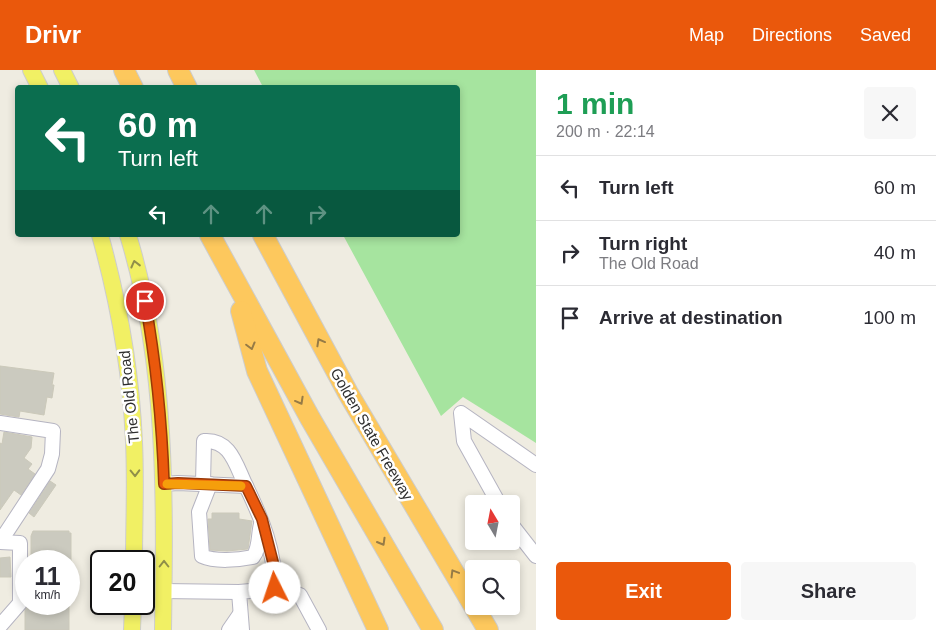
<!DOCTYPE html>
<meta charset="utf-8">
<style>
body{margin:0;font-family:Helvetica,sans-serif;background:#f7f7f7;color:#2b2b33;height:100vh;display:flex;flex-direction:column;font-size:19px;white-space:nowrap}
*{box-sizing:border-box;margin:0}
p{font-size:16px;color:#7c7c81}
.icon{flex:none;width:28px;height:28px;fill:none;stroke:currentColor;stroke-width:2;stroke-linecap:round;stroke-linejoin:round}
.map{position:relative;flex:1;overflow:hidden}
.details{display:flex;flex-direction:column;background:#fff;width:400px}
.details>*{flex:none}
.guide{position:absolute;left:15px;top:15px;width:445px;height:152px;border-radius:5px;box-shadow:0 2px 8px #0003;background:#0b6e4f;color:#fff;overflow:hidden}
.needle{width:32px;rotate:350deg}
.tools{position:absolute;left:465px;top:425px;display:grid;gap:10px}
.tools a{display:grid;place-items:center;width:55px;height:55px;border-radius:5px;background:#fff;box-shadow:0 2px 8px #0003;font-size:25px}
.speed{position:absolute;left:15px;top:480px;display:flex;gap:10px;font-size:25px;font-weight:700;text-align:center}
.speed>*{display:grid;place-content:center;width:65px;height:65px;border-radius:50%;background:#fff;box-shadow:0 2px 8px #0003;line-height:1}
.speed small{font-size:12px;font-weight:400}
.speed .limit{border:2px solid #111;border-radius:8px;background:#fff;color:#111}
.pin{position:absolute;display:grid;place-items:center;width:42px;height:42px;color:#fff;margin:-21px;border:2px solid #fff;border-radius:50%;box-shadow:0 1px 5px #0007}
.me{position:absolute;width:55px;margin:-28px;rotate:356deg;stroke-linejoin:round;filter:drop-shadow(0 0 4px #0008)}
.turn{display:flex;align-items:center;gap:18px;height:105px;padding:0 20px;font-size:22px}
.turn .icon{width:65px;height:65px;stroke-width:2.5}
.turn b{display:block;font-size:35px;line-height:42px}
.lanes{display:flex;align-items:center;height:48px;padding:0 20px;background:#0003;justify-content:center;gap:25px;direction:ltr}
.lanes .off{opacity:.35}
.round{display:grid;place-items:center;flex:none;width:52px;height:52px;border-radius:5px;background:#f7f7f7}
.headline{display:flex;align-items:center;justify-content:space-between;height:85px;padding:0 20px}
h1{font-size:30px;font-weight:700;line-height:38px;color:#1e9e55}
.primary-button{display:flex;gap:10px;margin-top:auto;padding:10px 20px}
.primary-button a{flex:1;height:58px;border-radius:5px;background:#ea580c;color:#fff;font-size:20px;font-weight:700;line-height:58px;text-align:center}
.primary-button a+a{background:#f7f7f7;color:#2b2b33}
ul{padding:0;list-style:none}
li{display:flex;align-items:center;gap:15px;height:65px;padding:0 20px;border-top:1px solid #e1e1e2}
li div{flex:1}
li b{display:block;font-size:19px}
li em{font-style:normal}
header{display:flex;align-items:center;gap:30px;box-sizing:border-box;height:70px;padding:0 25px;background:#ea580c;color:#fff}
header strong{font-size:24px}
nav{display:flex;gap:28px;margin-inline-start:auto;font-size:18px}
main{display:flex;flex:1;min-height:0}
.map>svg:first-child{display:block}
.green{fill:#a6e49f}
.building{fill:#cbcabf;stroke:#cbc9ba}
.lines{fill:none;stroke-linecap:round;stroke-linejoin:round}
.minor-casing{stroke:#b5b4c1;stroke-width:16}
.major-casing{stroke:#cdcdcd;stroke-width:18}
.highway-casing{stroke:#cdcdcd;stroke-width:22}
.minor{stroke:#fff;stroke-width:14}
.major{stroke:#f1f064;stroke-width:16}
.highway{stroke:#fdc85d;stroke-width:20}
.oneway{stroke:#908f49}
.oneway2{stroke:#967b46}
.route-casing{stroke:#983908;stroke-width:12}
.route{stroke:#ea580c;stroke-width:9}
.slow{stroke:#f59e0b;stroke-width:9}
.labels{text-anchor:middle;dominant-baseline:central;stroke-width:5;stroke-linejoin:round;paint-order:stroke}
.street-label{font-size:15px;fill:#2e2e2e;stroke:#fff}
</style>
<header>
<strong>Drivr</strong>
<nav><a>Map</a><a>Directions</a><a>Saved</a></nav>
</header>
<main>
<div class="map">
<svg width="536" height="560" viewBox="0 0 536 560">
<rect width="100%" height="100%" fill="#efece1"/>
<polygon class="green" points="254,0 536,0 536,373 463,327 441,346 343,165 458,165 458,18 263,17"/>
<g class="building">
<polygon points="0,296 54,303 52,315 54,315 52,328 47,327 44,345 20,341 19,347 0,344"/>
<polygon points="4,362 32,367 31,378 24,388 32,394 28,399 35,404 21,425 14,420 0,440 0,373 2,374"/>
<polygon points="50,411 56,415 34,447 29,443"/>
<polygon points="212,443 239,443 239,449 252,451 248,479 227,481 210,480 208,449 212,449"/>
<polygon points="33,461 69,461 69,463 71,463 71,491 31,491 31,466"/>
<polygon points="10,487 11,507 0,507 0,488"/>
<polygon points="29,534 69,534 69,560 25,560 25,540"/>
</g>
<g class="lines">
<defs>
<g id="minor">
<polyline points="0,353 53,361 52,384 48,399 0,472"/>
<path d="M203,413L204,371C231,369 236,396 246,416"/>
<path d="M164,414L178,413L246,416C262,449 275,481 275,519L300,525L319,560"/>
<path d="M210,414L199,442L202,486C215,492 238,490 253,487C260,478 258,465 261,454"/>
<polyline points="499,434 464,371 461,343 536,395"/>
<polyline points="511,454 536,486"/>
<polyline points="0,472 20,473 20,533 0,556"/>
<polyline points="163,521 239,522"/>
<polyline points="229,560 240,544"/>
<polyline points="242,560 239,522 275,519"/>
</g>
<g id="major">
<polyline points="31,0 40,18"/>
<polyline points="62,0 71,18"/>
<path d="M100,165C119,233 131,302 134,372C136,412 134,452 134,491"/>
<path d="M128,165C167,293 165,427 163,560"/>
<polyline points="132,560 133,534"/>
</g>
<g id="highway">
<polyline points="124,0 133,18"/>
<polyline points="178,0 187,18"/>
<polyline points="210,165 310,348 433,560"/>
<polyline points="263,165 348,323 488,560"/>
<polyline points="241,241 257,301 378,560"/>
</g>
</defs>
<use href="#minor" class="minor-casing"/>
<use href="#major" class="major-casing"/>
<use href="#highway" class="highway-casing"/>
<use href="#minor" class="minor"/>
<use href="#major" class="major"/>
<use href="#highway" class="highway"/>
</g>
<defs><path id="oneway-chevron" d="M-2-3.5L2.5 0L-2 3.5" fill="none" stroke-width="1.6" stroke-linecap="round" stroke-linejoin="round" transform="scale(1.25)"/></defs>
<g class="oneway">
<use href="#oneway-chevron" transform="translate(135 194) rotate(-104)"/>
<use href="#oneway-chevron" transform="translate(135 403) rotate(89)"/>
<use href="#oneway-chevron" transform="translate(164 494) rotate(-90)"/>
</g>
<g class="oneway2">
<use href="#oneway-chevron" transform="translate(320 272) rotate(-119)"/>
<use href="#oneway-chevron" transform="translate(251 276) rotate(75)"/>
<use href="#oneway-chevron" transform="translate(300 331) rotate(61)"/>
<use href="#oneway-chevron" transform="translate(382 472) rotate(60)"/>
<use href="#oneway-chevron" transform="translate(454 503) rotate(-121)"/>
</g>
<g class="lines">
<defs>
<path id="route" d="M145,231C156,292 162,352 164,414L178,413L246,416L262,449L275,500V518"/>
</defs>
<use href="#route" class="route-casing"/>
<use href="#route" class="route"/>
<polyline class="slow" points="167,414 241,416"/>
</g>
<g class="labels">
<g class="street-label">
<text transform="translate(129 327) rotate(-96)">The Old Road</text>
<text transform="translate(372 364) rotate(60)">Golden State Freeway</text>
</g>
</g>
</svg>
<div class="tools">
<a><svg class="needle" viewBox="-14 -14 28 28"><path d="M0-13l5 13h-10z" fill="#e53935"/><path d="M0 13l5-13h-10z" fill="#7c7c81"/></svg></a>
<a><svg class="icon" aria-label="search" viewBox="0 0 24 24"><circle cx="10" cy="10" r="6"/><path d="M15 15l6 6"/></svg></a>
</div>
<div class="speed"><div>11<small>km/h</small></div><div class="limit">20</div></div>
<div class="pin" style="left:145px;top:231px;background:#d93025"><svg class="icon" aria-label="arrive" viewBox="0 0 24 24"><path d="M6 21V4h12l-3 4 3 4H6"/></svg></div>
<svg class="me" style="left:275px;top:518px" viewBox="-20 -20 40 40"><circle r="19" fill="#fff"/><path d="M0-13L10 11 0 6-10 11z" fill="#ea580c"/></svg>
<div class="guide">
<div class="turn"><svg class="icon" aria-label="left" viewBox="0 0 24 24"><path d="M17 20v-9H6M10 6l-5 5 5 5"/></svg><div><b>60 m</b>Turn left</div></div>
<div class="lanes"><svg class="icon" aria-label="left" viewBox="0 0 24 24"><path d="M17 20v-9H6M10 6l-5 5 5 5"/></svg><svg class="icon off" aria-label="ahead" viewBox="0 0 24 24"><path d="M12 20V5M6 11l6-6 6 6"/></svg><svg class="icon off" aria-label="ahead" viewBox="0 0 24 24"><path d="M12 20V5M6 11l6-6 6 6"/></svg><svg class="icon off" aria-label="right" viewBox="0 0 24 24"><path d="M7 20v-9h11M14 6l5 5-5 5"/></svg></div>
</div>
</div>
<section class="details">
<div class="headline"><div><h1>1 min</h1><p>200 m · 22:14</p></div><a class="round"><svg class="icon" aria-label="close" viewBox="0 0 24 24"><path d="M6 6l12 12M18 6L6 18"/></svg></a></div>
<ul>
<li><svg class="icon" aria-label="left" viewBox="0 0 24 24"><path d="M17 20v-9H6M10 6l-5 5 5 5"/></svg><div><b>Turn left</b></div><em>60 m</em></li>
<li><svg class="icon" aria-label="right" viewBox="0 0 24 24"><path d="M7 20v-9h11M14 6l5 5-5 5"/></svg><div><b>Turn right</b><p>The Old Road</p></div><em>40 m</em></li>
<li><svg class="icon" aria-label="arrive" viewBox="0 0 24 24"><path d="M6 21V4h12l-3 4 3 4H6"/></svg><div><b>Arrive at destination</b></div><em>100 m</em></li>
</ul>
<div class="primary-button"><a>Exit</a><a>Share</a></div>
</section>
</main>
